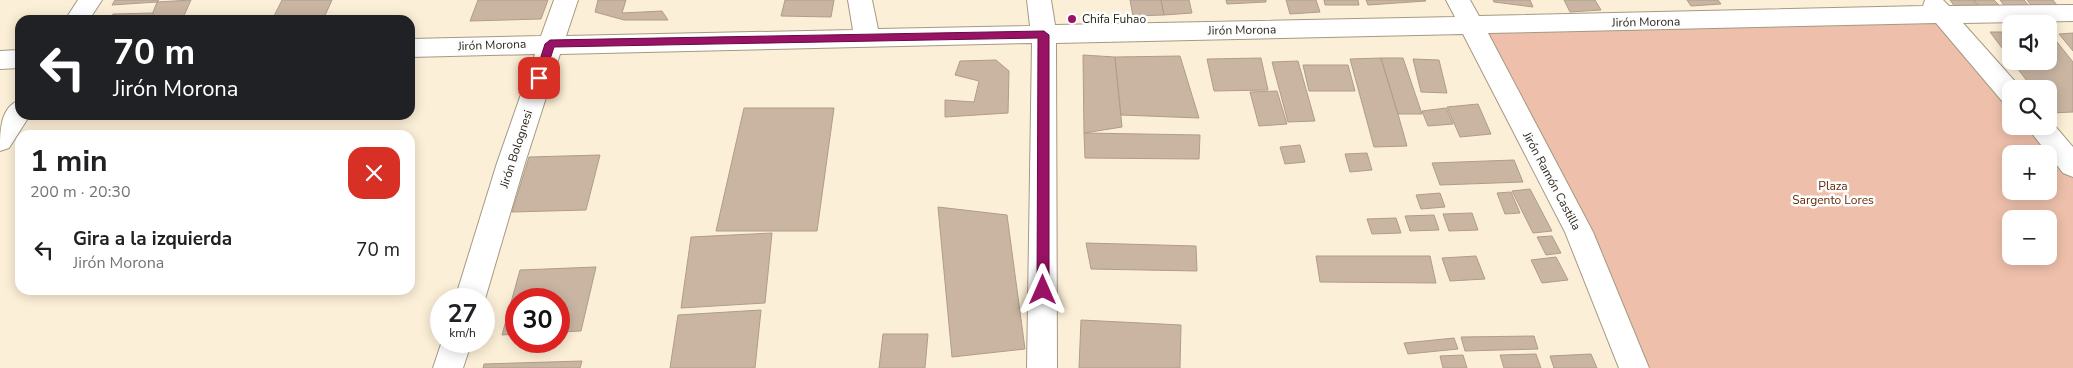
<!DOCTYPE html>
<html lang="es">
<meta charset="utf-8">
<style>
body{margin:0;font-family:"Nunito Sans",sans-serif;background:#f2f2f2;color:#202124;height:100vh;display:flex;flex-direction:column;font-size:19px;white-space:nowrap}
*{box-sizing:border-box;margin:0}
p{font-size:16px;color:#757577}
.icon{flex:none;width:28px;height:28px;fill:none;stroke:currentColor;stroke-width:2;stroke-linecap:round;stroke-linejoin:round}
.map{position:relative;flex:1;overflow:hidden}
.drawer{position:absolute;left:15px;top:130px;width:400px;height:165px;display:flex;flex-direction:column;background:#fff;border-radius:15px;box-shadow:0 2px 12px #0003}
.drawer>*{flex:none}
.top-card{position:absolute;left:15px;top:15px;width:400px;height:105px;border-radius:15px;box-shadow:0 2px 12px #0003;background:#202124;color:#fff;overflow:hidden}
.controls{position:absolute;left:2002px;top:15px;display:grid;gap:10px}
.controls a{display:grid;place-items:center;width:55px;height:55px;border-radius:10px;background:#fff;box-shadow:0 2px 12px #0003;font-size:25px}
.speed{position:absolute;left:430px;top:288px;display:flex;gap:10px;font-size:25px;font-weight:700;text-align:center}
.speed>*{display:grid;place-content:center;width:65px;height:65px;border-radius:50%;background:#fff;box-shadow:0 2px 12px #0003;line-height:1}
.speed small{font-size:12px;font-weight:400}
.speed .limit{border:8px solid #d22;background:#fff;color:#111}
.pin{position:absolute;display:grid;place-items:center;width:42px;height:42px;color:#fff;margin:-21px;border-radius:10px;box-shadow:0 2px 8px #0006}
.me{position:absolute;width:55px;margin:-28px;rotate:0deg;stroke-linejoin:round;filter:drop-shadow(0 0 4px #0008)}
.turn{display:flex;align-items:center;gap:18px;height:105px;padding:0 15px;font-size:22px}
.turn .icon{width:65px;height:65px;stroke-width:2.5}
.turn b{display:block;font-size:35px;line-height:42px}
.round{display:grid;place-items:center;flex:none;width:52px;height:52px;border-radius:15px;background:#f2f2f2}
.overview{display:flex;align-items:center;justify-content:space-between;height:85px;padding:0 15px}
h1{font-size:30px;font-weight:700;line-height:38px}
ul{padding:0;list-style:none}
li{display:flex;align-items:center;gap:15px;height:70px;padding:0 15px}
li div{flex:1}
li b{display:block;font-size:19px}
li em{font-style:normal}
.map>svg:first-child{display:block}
.green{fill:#eec0ab;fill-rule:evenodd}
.building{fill:#c9b5a2;stroke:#b09c8a}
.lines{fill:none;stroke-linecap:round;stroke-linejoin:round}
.minor-casing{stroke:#a59983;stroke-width:2}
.minor{fill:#fff;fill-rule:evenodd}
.route{fill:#991265;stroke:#630c42}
.poi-dot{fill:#991265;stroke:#fdfdfd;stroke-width:2}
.labels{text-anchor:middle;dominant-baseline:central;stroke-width:5;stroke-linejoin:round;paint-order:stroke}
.poi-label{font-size:12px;fill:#2b261d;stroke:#fdfdfd;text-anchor:start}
.street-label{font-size:12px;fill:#2b261d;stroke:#fdfdfd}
.park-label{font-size:12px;fill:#652906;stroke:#fdfdfd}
</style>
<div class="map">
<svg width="2073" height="368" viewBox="0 0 2073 368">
<rect width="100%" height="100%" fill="#fcefd7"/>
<path class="green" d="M1942,14L2011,94V126H2039L2073,166V368H1650L1470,25ZM2011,154H2049V191H2011ZM2011,219H2049V256H2011Z"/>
<g class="building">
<polygon points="115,0 159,0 157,2 112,5"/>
<polygon points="191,0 182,20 150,20 157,2"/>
<polygon points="282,0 332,0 323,20 272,20"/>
<polygon points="478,0 548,0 541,19 470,21"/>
<polygon points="598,0 626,0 622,13 662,11 668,20 624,20 595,12"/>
<polygon points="785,0 834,0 831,17 781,16"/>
<polygon points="1130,0 1161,0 1164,15 1133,16"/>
<polygon points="1161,0 1189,0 1192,13 1164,15"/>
<polygon points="1226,0 1266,0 1266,2 1227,4"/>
<polygon points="1286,0 1316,0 1320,12 1290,14"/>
<polygon points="1324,0 1358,0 1359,5 1325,5"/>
<polygon points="1366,0 1425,0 1426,1 1368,5"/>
<polygon points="1493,0 1530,0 1533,7 1494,2"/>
<polygon points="1564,0 1595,0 1601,10 1570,12"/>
<polygon points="1687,0 1718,0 1721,4 1691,6"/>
<polygon points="1950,0 1973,0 1978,6 1956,8"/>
<polygon points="1974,0 1994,0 1999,5 1979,6"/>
<polygon points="2000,0 2024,0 2031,8 2007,9"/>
<polygon points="2027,0 2053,0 2060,9 2034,9"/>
<polygon points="154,13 150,20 110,20 113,14"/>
<polygon points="1990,32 2011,32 2011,60"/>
<polygon points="2049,32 2073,62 2073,112 2051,113 2049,109 2049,89 2033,89 2012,61 2049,61"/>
<polygon points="2073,33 2073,51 2059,34"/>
<polygon points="1083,55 1115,57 1122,127 1084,133"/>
<polygon points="1180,56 1199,118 1121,115 1115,57"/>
<polygon points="1261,58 1268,90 1214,91 1207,59"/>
<polygon points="1381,58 1398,114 1407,146 1374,147 1350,59"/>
<polygon points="1381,58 1403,58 1422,114 1398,114"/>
<polygon points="1413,59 1439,60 1447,93 1421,92"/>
<polygon points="996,60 1009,71 1008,113 945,117 945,100 974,102 979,81 955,75 960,61"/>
<polygon points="1298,61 1315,121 1288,122 1272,62"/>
<polygon points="1303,65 1348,65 1355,91 1309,91"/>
<polygon points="1277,91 1287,124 1259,126 1250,92"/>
<polygon points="1478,104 1491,134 1460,137 1447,107"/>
<polygon points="744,108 834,108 817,231 716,231"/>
<polygon points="1446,108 1453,124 1428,126 1422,111"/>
<polygon points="1084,133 1200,135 1199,159 1085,158"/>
<polygon points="1300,145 1305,162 1285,164 1280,147"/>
<polygon points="1367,153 1372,170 1350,172 1345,154"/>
<polygon points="600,155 586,210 512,212 529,157"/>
<polygon points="1514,160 1523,182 1440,185 1432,163"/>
<polygon points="1530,189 1552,231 1533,233 1512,191"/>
<polygon points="1511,192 1520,213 1505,214 1497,193"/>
<polygon points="1440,193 1445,207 1421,209 1416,195"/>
<polygon points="938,207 1007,215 1025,349 952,357"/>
<polygon points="1472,213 1478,230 1449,231 1443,214"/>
<polygon points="1434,215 1439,230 1410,231 1405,216"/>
<polygon points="1396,218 1401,233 1372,234 1367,219"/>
<polygon points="772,233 765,303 681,308 691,237"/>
<polygon points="1552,236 1561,253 1546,255 1537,237"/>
<polygon points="1086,243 1196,246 1197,271 1091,269"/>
<polygon points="1316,256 1430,256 1436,283 1320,282"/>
<polygon points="1476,256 1485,279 1450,281 1442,258"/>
<polygon points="1556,257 1568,280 1542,283 1531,260"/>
<polygon points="596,267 581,331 559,332 559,299 516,299 516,334 502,335 520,270"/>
<polygon points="761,310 755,368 670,368 678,315"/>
<polygon points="1081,320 1181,325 1180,368 1079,368"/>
<polygon points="883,334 928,334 925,368 879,368"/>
<polygon points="1534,336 1538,349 1465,351 1461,337"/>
<polygon points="1454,338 1458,349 1408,354 1404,343"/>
<polygon points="1536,354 1541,368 1504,368 1500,355"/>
<polygon points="1591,354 1597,368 1554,368 1550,356"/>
<polygon points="1463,355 1467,368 1443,368 1440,356"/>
<polygon points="582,361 580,368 483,368 484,364"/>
</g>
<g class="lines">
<defs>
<g id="minor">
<polygon points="78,0 102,0 89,20 65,20"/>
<polygon points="554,0 578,0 566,36 853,30 848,0 872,0 878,29 1030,26 1027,0 1051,0 1055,25 1455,17 1446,0 1470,0 1479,16 1923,6 1925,0 1943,0 1949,6 2073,5 2073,21 1963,23 2020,87 2021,89 2011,89 2011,104 2002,101 1936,23 1488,33 1593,232 1649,368 1619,368 1565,232 1463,34 1056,43 1057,368 1027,368 1032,43 560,54 525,163 485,299 484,301 484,299 455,299 497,163 535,54 410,57 410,39 541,36"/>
<polygon points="20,50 20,68 0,69 0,51"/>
<path d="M20,100V115H30L9,148L0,151C0,131 0,107 20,100Z"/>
<polygon points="2049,119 2073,147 2073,177 2063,173 2026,126 2049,126"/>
<polygon points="442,341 472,341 463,368 433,368"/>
</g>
</defs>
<use href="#minor" class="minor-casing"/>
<use href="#minor" class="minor"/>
</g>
<polygon class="route" points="1044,31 1049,35 1049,290 1047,293 1043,295 1038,293 1037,290 1038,38 554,47 543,81 536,81 534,78 545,44 550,40"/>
<circle class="poi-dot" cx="1072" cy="19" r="5"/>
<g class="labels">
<g class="poi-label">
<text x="1082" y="19">Chifa Fuhao</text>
</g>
<g class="street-label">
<text transform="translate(1646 22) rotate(-1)">Jirón Morona</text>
<text transform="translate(1242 30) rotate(-1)">Jirón Morona</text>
<text transform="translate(492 45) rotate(-2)">Jirón Morona</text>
<text transform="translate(516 149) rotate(-72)">Jirón Bolognesi</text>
<text transform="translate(1552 181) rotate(62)">Jirón Ramón Castilla</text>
</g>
<g class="park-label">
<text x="1833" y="186">Plaza<tspan x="1833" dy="14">Sargento Lores</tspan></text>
</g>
</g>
</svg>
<div class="controls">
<a><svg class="icon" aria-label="sound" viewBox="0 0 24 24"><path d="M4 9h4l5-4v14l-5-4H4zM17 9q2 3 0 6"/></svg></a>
<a><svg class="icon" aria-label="search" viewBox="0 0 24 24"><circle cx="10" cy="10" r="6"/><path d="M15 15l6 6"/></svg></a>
<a>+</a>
<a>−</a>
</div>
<div class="speed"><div>27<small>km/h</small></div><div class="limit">30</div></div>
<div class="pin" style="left:539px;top:78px;background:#d93025"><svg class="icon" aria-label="arrive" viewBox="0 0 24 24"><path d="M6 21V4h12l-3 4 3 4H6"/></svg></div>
<svg class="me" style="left:1043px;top:290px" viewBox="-20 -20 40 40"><path d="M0-17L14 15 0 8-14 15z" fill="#991265" stroke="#fff" stroke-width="4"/></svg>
<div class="top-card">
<div class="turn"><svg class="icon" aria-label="left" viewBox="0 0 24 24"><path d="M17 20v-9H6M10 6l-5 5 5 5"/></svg><div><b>70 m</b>Jirón Morona</div></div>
</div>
<section class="drawer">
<div class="overview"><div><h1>1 min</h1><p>200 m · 20:30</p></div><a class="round" style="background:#d93025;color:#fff"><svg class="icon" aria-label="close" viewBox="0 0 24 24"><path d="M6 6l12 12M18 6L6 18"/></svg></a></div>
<ul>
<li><svg class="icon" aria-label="left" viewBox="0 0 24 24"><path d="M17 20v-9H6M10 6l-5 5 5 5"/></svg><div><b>Gira a la izquierda</b><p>Jirón Morona</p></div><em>70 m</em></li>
</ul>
</section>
</div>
